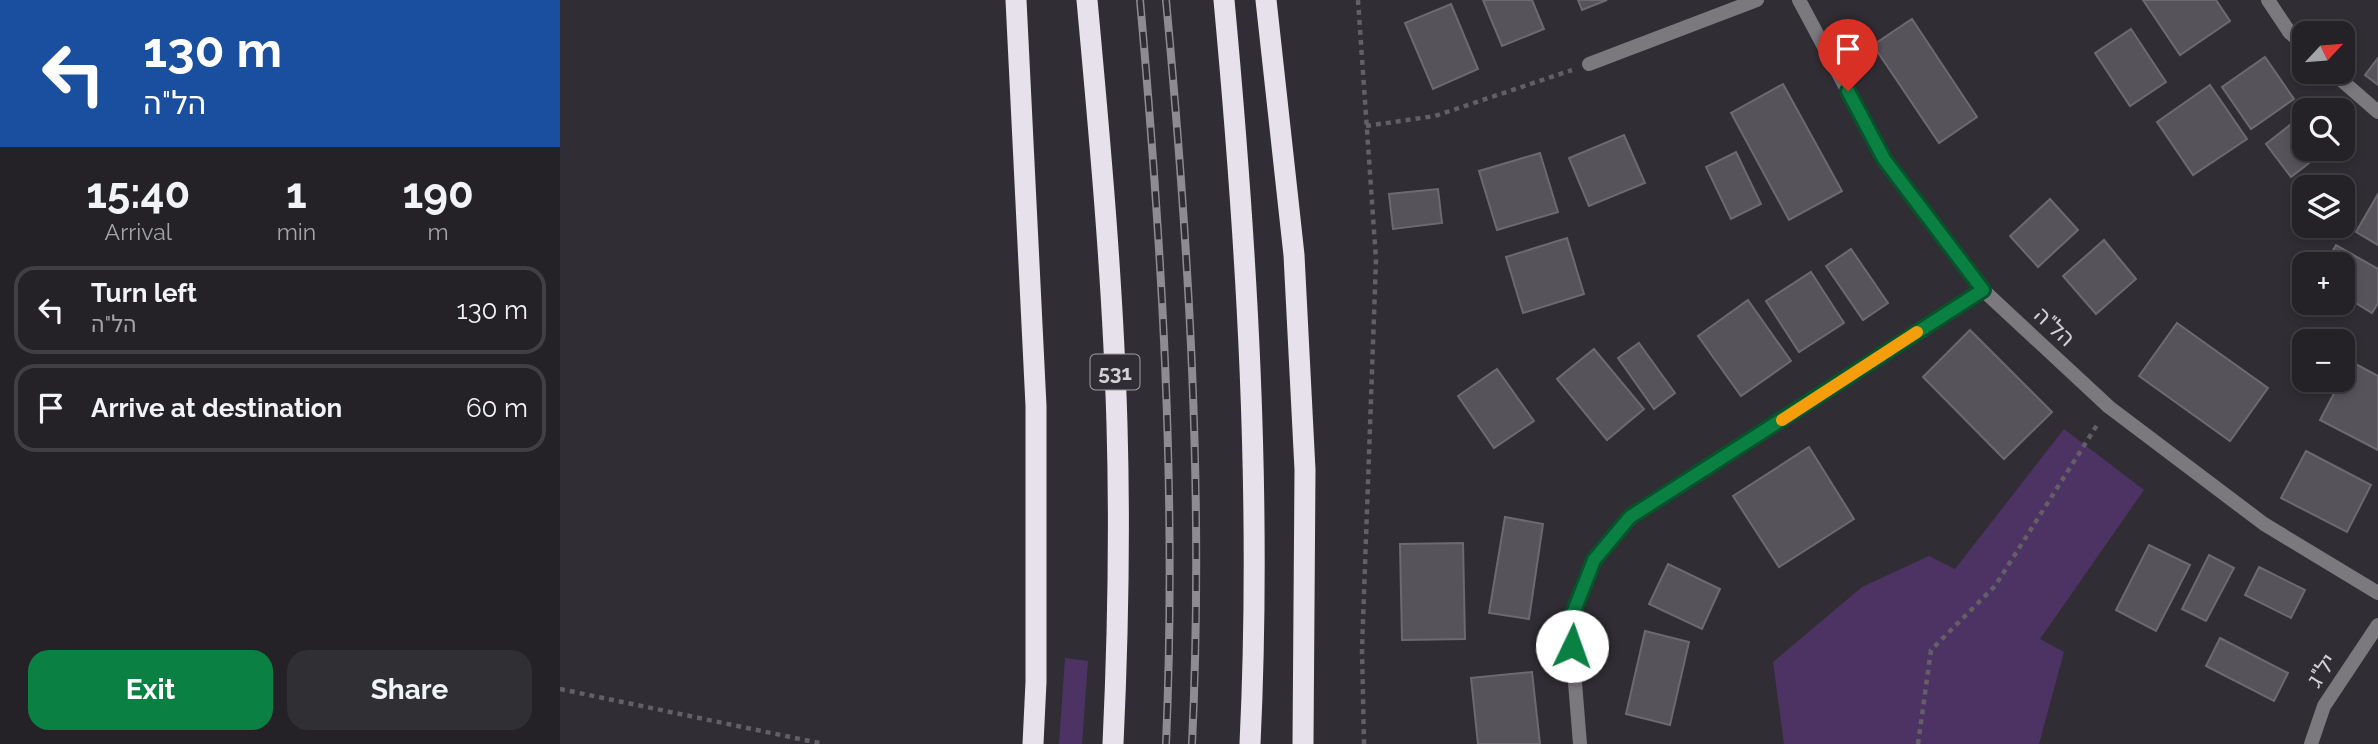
<!DOCTYPE html>
<meta charset="utf-8">
<style>
body{margin:0;font-family:Raleway,Heebo,sans-serif;background:#302f33;color:#f1f3f6;height:100vh;display:flex;flex-direction:column;font-size:26px;white-space:nowrap}
*{box-sizing:border-box;margin:0}
p{font-size:23px;color:#a3a4a7}
.icon{flex:none;width:38px;height:38px;fill:none;stroke:currentColor;stroke-width:2;stroke-linecap:round;stroke-linejoin:round}
.map{position:relative;flex:1;overflow:hidden}
.details{display:flex;flex-direction:column;background:#242227;width:560px}
.details>*{flex:none}
.hud{background:#1a4fa0;color:#fff;overflow:hidden}
.needle{width:46px;rotate:64deg}
.tools{position:absolute;left:1732px;top:21px;display:grid;gap:14px}
.tools a{display:grid;place-items:center;width:63px;height:63px;border-radius:14px;background:#242227;box-shadow:0 4px 10px #0003,0 0 0 2px #413f44;font-size:35px}
.pin{position:absolute;display:grid;place-items:center;width:60px;height:60px;color:#fff;margin:-72px -30px;border-radius:50% 50% 50% 0;rotate:-45deg;box-shadow:0 0 7px #0007}
.pin .icon{rotate:45deg}
.me{position:absolute;width:77px;margin:-38px;rotate:3deg;stroke-linejoin:round;filter:drop-shadow(0 0 5px #0008)}
.turn{display:flex;align-items:center;gap:24px;height:147px;padding:0 28px;font-size:32px}
.turn .icon{width:91px;height:91px;stroke-width:2.5}
.turn b{display:block;font-size:49px;line-height:60px}
.eta{display:flex;justify-content:space-evenly;align-items:center;height:119px;text-align:center}
.eta b{font-size:42px;font-weight:700;line-height:49px}
.action{display:flex;gap:14px;margin-top:auto;padding:14px 28px}
.action a{flex:1;height:80px;border-radius:21px;background:#0b8043;color:#fff;font-size:28px;font-weight:700;line-height:80px;text-align:center}
.action a+a{background:#302f33;color:#f1f3f6}
ul{padding:0;list-style:none}
li{display:flex;align-items:center;gap:21px;height:88px;margin:0 14px 10px;padding:0 14px;border:4px solid #413f44;border-radius:21px}
li div{flex:1}
li b{display:block;font-size:26px}
li em{font-style:normal}
main{display:flex;flex:1;min-height:0}
.map>svg:first-child{display:block}
.green{fill:#4c3364}
.building{fill:#57535b;stroke:#6d6971;stroke-width:2}
.lines{fill:none;stroke-linecap:round;stroke-linejoin:round}
.path{stroke:#625f65;stroke-width:4.5;stroke-dasharray:5 5;stroke-linecap:butt}
.street{stroke:#7b797d;stroke-width:14}
.highway{stroke:#e6e1eb;stroke-width:21}
.rail-casing{stroke:#8e8c92;stroke-width:8}
.rail{stroke:#302d34;stroke-width:5;stroke-dasharray:16;stroke-linecap:butt}
.route-casing{stroke:#07532c;stroke-width:18}
.route{stroke:#0b8043;stroke-width:12}
.slow{stroke:#f59e0b;stroke-width:12}
.labels{text-anchor:middle;dominant-baseline:central;stroke-width:7;stroke-linejoin:round;paint-order:stroke}
.shield{fill:#302d34;stroke:#a2a0a5;stroke-width:2}
.shield-label{font-size:21px;font-weight:bold;fill:#d3d1d6}
.street-label{font-size:23px;fill:#d3d1d6;stroke:#302d34}
</style>
<main>
<section class="details">
<div class="hud">
<div class="turn"><svg class="icon" aria-label="left" viewBox="0 0 24 24"><path d="M17 20v-9H6M10 6l-5 5 5 5"/></svg><div><b>130 m</b>הל&quot;ה</div></div>
</div>
<div class="eta">
<div><b>15:40</b><p>Arrival</p></div>
<div><b>1</b><p>min</p></div>
<div><b>190</b><p>m</p></div>
</div>
<ul>
<li><svg class="icon" aria-label="left" viewBox="0 0 24 24"><path d="M17 20v-9H6M10 6l-5 5 5 5"/></svg><div><b>Turn left</b><p>הל&quot;ה</p></div><em>130 m</em></li>
<li><svg class="icon" aria-label="arrive" viewBox="0 0 24 24"><path d="M6 21V4h12l-3 4 3 4H6"/></svg><div><b>Arrive at destination</b></div><em>60 m</em></li>
</ul>
<div class="action"><a>Exit</a><a>Share</a></div>
</section>
<div class="map">
<svg width="1818" height="744" viewBox="0 0 1818 744">
<rect width="100%" height="100%" fill="#302d34"/>
<g class="green">
<polygon points="1504,429 1584,490 1480,639 1504,652 1479,744 1224,744 1213,662 1302,587 1369,556 1395,569"/>
<polygon points="505,658 528,661 522,744 499,744"/>
</g>
<g class="building">
<polygon points="923,0 972,0 984,29 942,46"/>
<polygon points="1018,0 1047,0 1022,10"/>
<polygon points="1583,0 1656,0 1670,21 1620,55"/>
<polygon points="891,4 918,69 873,89 845,23"/>
<polygon points="1352,19 1417,117 1379,143 1313,45"/>
<polygon points="1571,29 1606,82 1570,106 1535,53"/>
<polygon points="1705,57 1734,99 1691,129 1662,87"/>
<polygon points="1818,58 1818,85 1805,75"/>
<polygon points="1223,84 1282,191 1229,220 1171,113"/>
<polygon points="1650,85 1687,139 1633,175 1597,122"/>
<polygon points="1745,113 1745,149 1767,149 1731,177 1706,144"/>
<polygon points="1064,135 1085,183 1029,206 1009,158"/>
<polygon points="1176,152 1201,204 1171,219 1146,167"/>
<polygon points="980,153 998,212 937,230 919,171"/>
<polygon points="878,189 882,223 833,229 829,194"/>
<polygon points="1818,194 1818,245 1796,232"/>
<polygon points="1490,199 1518,230 1478,267 1450,236"/>
<polygon points="1007,238 1024,294 963,313 946,257"/>
<polygon points="1544,240 1576,279 1536,314 1503,276"/>
<polygon points="1776,245 1818,269 1818,303 1812,313 1783,295 1783,264 1765,264"/>
<polygon points="1291,249 1328,303 1303,320 1266,266"/>
<polygon points="1251,272 1284,323 1239,352 1206,301"/>
<polygon points="1188,300 1231,361 1181,396 1138,336"/>
<polygon points="1617,323 1708,388 1670,441 1579,376"/>
<polygon points="1410,330 1492,412 1444,459 1363,377"/>
<polygon points="1079,343 1115,393 1094,409 1058,358"/>
<polygon points="1034,349 1084,409 1047,440 997,379"/>
<polygon points="1790,361 1818,376 1818,450 1760,420 1781,380 1783,380"/>
<polygon points="937,369 974,421 934,448 898,396"/>
<polygon points="1249,447 1294,519 1219,567 1173,496"/>
<polygon points="1746,451 1811,485 1787,532 1721,498"/>
<polygon points="945,517 983,524 969,619 929,613"/>
<polygon points="903,543 905,639 842,640 840,544"/>
<polygon points="1589,545 1630,565 1596,631 1556,610"/>
<polygon points="1649,555 1674,568 1646,621 1622,609"/>
<polygon points="1108,564 1160,589 1142,629 1089,604"/>
<polygon points="1699,567 1745,590 1731,618 1685,595"/>
<polygon points="1085,631 1129,642 1110,725 1066,714"/>
<polygon points="1660,638 1728,673 1714,701 1646,666"/>
<polygon points="972,672 980,744 918,744 911,678"/>
</g>
<g class="lines">
<g class="path">
<polyline points="798,0 816,260 802,649 804,744"/>
<polyline points="806,126 875,116 1012,70"/>
<polyline points="0,689 264,744"/>
<polyline points="1358,744 1371,650 1435,586 1539,422"/>
</g>
<g class="street">
<polyline points="1239,0 1324,159 1423,290 1549,407 1704,524 1818,593"/>
<polyline points="1708,0 1730,33 1745,46"/>
<polyline points="1029,64 1197,0"/>
<polyline points="1772,72 1818,112"/>
<polyline points="1020,744 1010,621 1034,560 1070,517 1423,290"/>
<polyline points="1751,744 1764,706 1818,625"/>
</g>
<g class="highway">
<polyline points="456,0 476,406 476,682 473,744"/>
<path d="M527,0C540,141 553,283 557,425C560,531 558,638 553,744"/>
<path d="M664,0C687,248 702,495 690,744"/>
<polyline points="706,0 734,255 745,470 743,744"/>
</g>
<defs>
<g id="rail">
<path d="M580,0C602,248 617,494 606,744"/>
<path d="M606,0C629,248 644,495 632,744"/>
</g>
</defs>
<use href="#rail" class="rail-casing"/>
<use href="#rail" class="rail"/>
</g>
<g class="lines">
<defs>
<polyline id="route" points="1012,646 1010,621 1034,560 1070,517 1423,290 1324,159 1288,91"/>
</defs>
<use href="#route" class="route-casing"/>
<use href="#route" class="route"/>
<polyline class="slow" points="1222,420 1357,332"/>
</g>
<g class="labels">
<rect class="shield" x="530.5" y="354.5" width="49" height="35" rx="5"/>
<g class="shield-label">
<text x="555" y="372">531</text>
</g>
<g class="street-label">
<text transform="translate(1495 326) rotate(43)">הל"ה</text>
<text transform="translate(1761 670) rotate(-56)">יל"ג</text>
</g>
</g>
</svg>
<div class="tools">
<a><svg class="needle" viewBox="-14 -14 28 28"><path d="M0-13l5 13h-10z" fill="#e53935"/><path d="M0 13l5-13h-10z" fill="#a3a4a7"/></svg></a>
<a><svg class="icon" aria-label="search" viewBox="0 0 24 24"><circle cx="10" cy="10" r="6"/><path d="M15 15l6 6"/></svg></a>
<a><svg class="icon" aria-label="layers" viewBox="0 0 24 24"><path d="M12 4l9 5-9 5-9-5zM3 14l9 5 9-5"/></svg></a>
<a>+</a>
<a>−</a>
</div>
<div class="pin" style="left:1288px;top:91px;background:#d93025"><svg class="icon" aria-label="arrive" viewBox="0 0 24 24"><path d="M6 21V4h12l-3 4 3 4H6"/></svg></div>
<svg class="me" style="left:1012px;top:646px" viewBox="-20 -20 40 40"><circle r="19" fill="#fff"/><path d="M0-13L10 11 0 6-10 11z" fill="#0b8043"/></svg>
</div>
</main>
